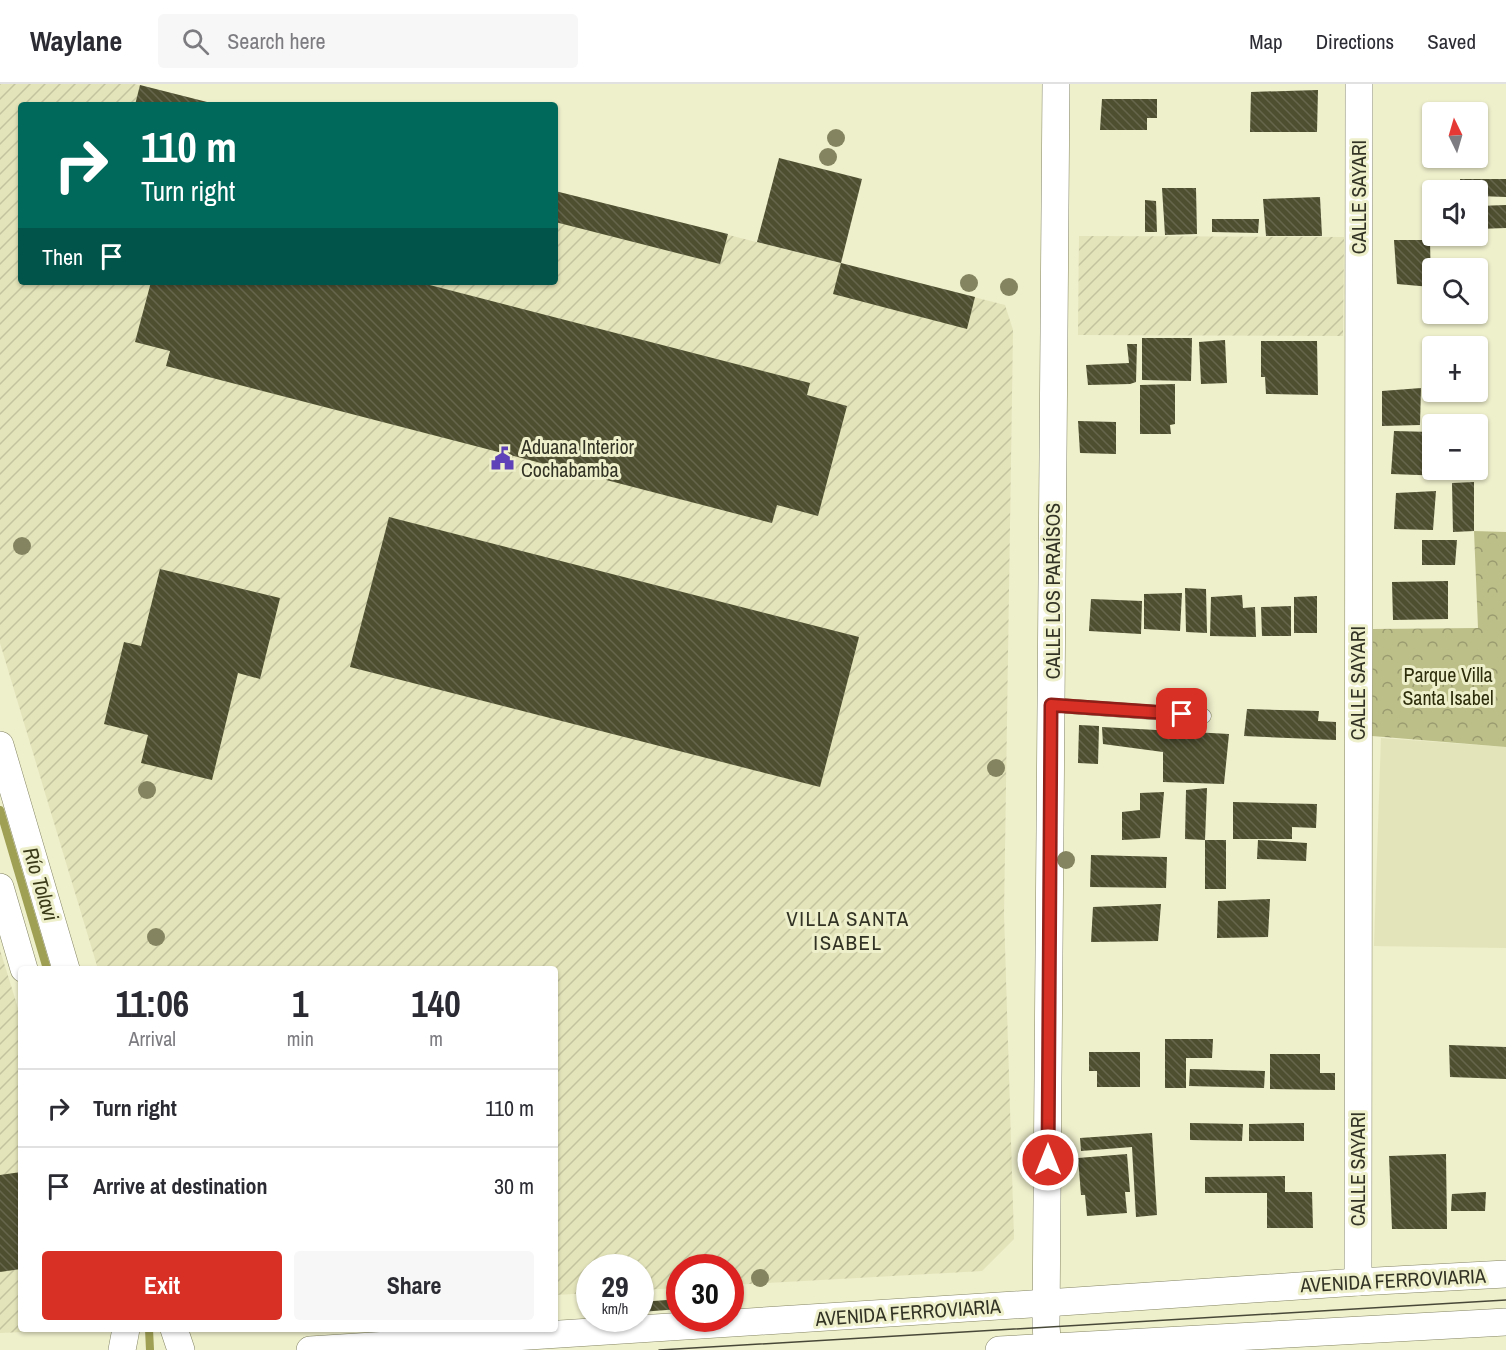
<!DOCTYPE html>
<meta charset="utf-8">
<style>
body{margin:0;font-family:"Archivo Narrow",sans-serif;background:#f7f7f7;color:#2b2b33;height:100vh;display:flex;flex-direction:column;font-size:22px;white-space:nowrap}
*{box-sizing:border-box;margin:0}
p{font-size:20px;color:#7c7c81}
.icon{flex:none;width:33px;height:33px;fill:none;stroke:currentColor;stroke-width:2;stroke-linecap:round;stroke-linejoin:round}
.map{position:relative;flex:1;overflow:hidden}
.sheet{position:absolute;left:18px;top:882px;width:540px;height:366px;display:flex;flex-direction:column;background:#fff;border-radius:6px;box-shadow:0 2px 4px #0004}
.sheet>*{flex:none}
.hud{position:absolute;left:18px;top:18px;width:540px;height:183px;border-radius:6px;box-shadow:0 2px 4px #0004;background:#00695c;color:#fff;overflow:hidden}
.needle{width:39px;rotate:355deg}
.buttons{position:absolute;left:1422px;top:18px;display:grid;gap:12px}
.buttons a{display:grid;place-items:center;width:66px;height:66px;border-radius:6px;background:#fff;box-shadow:0 2px 4px #0004;font-size:30px}
.speed{position:absolute;left:576px;top:1170px;display:flex;gap:12px;font-size:30px;font-weight:700;text-align:center}
.speed>*{display:grid;place-content:center;width:78px;height:78px;border-radius:50%;background:#fff;box-shadow:0 2px 4px #0004;line-height:1}
.speed small{font-size:15px;font-weight:400}
.speed .limit{border:9px solid #d22;background:#fff;color:#111}
.pin{position:absolute;display:grid;place-items:center;width:51px;height:51px;color:#fff;margin:-26px;border-radius:12px;box-shadow:0 3px 9px #0006}
.me{position:absolute;width:66px;margin:-33px;rotate:0deg;stroke-linejoin:round;filter:drop-shadow(0 0 4px #0008)}
.turn{display:flex;align-items:center;gap:21px;height:126px;padding:0 24px;font-size:27px}
.turn .icon{width:78px;height:78px;stroke-width:2.5}
.turn b{display:block;font-size:42px;line-height:51px}
.then{display:flex;align-items:center;height:57px;padding:0 24px;background:#0003;gap:12px;font-size:22px}
.eta{display:flex;justify-content:space-evenly;align-items:center;height:102px;text-align:center}
.eta b{font-size:36px;font-weight:800;line-height:42px}
.primary-button{display:flex;gap:12px;margin-top:auto;padding:12px 24px}
.primary-button a{flex:1;height:69px;border-radius:6px;background:#d93025;color:#fff;font-size:24px;font-weight:800;line-height:69px;text-align:center}
.primary-button a+a{background:#f7f7f7;color:#2b2b33}
ul{padding:0;list-style:none}
li{display:flex;align-items:center;gap:18px;height:78px;padding:0 24px;border-top:2px solid #e1e1e2}
li div{flex:1}
li b{display:block;font-size:22px}
li em{font-style:normal}
header{display:flex;align-items:center;gap:36px;box-sizing:border-box;height:84px;padding:0 30px;background:#fff;border-bottom:2px solid #e1e1e2}
header strong{font-size:28px}
nav{display:flex;gap:33px;margin-inline-start:auto;font-size:21px}
.search{width:420px;height:54px;background:#f7f7f7;display:flex;align-items:center;gap:15px;box-sizing:border-box;padding:0 21px;border-radius:6px;color:#7c7c81;font-size:22px}
.map>svg:first-child{display:block}
.built{fill:#e3e4b9}
.industrial{fill:url(#industrial-furrows)}
.park{fill:url(#park-crowns)}
.lines{fill:none;stroke-linecap:round;stroke-linejoin:round}
.stream{stroke:#9fa054;stroke-width:8}
.building{fill:url(#building-back-hatch)}
.service-casing{stroke:#848564;stroke-width:15}
.minor-casing{stroke:#848564;stroke-width:28}
.service{stroke:#fff;stroke-width:14}
.minor{stroke:#fff;stroke-width:27}
.tram{stroke:#484838;stroke-width:1.5}
.tree{fill:#848461}
.route-casing{stroke:#8d1f18;stroke-width:15}
.route{stroke:#d93025;stroke-width:10}
.labels{text-anchor:middle;dominant-baseline:central;stroke-width:6;stroke-linejoin:round;paint-order:stroke}
.street-label{font-size:20px;fill:#333325;stroke:#eeefcb}
.poi-label{font-size:20px;fill:#333325;stroke:#eeefcb;text-anchor:start}
.park-label{font-size:20px;fill:#2d2d0b;stroke:#eeefcb}
.water-label{font-size:21px;font-style:italic;fill:#3b3b1a;stroke:#eeefcb}
.neighbourhood-label{font-size:21px;letter-spacing:1.5px;fill:#333325;stroke:#eeefcb}
</style>
<header>
<strong>Waylane</strong>
<div class="search"><svg class="icon" aria-label="search" viewBox="0 0 24 24"><circle cx="10" cy="10" r="6"/><path d="M15 15l6 6"/></svg>Search here</div>
<nav><a>Map</a><a>Directions</a><a>Saved</a></nav>
</header>
<div class="map">
<svg width="1506" height="1266" viewBox="0 0 1506 1266">
<defs>
<pattern id="industrial-furrows" width="10" height="10" patternUnits="userSpaceOnUse" patternTransform="scale(1.5)"><rect width="10" height="10" fill="#e3e4b9"/><path d="M-1 1l2-2M0 10L10 0M9 11l2-2" fill="none" stroke="#c3c49f"/></pattern>
<pattern id="park-crowns" width="20" height="18" patternUnits="userSpaceOnUse" patternTransform="scale(1.5)"><rect width="20" height="18" fill="#bdbf89"/><path d="M2 6a3 3 0 1 1 6 0M12 15a3 3 0 1 1 6 0" fill="none" stroke="#9a9c70"/></pattern>
<pattern id="building-back-hatch" width="6" height="6" patternUnits="userSpaceOnUse" patternTransform="scale(1.5)"><rect width="6" height="6" fill="#4e4f30"/><path d="M-1 5l2 2M0 0l6 6M5-1l2 2" fill="none" stroke="#65664c"/></pattern>
</defs>
<rect width="100%" height="100%" fill="#eeefcb"/>
<polygon class="built" points="1381,654 1506,663 1506,864 1374,862"/>
<g class="industrial">
<polygon points="0,0 134,0 218,21 21,21 21,198 555,198 555,107 1005,221 1013,246 1004,830 1014,1155 982,1187 731,1201 730,1184 680,1184 679,1204 641,1206 640,1184 590,1184 589,1209 555,1211 555,885 98,885 0,559"/>
<polygon points="1079,152 1344,153 1343,252 1078,251"/>
<polygon points="0,866 21,934 21,1245 92,1245 0,1249"/>
</g>
<polygon class="park" points="1474,447 1506,448 1506,663 1372,652 1373,545 1478,544"/>
<g class="lines">
<g class="stream">
<polyline points="0,726 47,885"/>
<polyline points="149,1245 150,1266"/>
</g>
</g>
<g class="building">
<polygon points="140,1 215,20 215,21 135,21"/>
<polygon points="1318,6 1317,48 1250,48 1251,8"/>
<polygon points="1102,15 1157,15 1157,34 1147,34 1147,46 1100,46"/>
<polygon points="779,74 862,95 841,179 757,158"/>
<polygon points="1460,95 1506,95 1506,113 1478,112 1478,106 1461,106"/>
<polygon points="1162,104 1196,104 1197,150 1165,151"/>
<polygon points="555,107 728,150 720,180 555,138"/>
<polygon points="1320,113 1322,152 1266,152 1263,115"/>
<polygon points="1145,116 1156,117 1157,148 1145,148"/>
<polygon points="1506,121 1506,144 1478,145 1478,122"/>
<polygon points="1212,135 1259,135 1258,149 1212,148"/>
<polygon points="1394,156 1430,156 1431,203 1397,200"/>
<polygon points="841,179 975,213 967,245 833,210"/>
<polygon points="151,198 418,198 810,299 807,311 847,322 818,432 777,421 772,439 166,282 170,267 135,258"/>
<polygon points="1142,254 1192,254 1191,297 1142,296"/>
<polygon points="1225,256 1227,299 1201,300 1199,258"/>
<polygon points="1261,257 1317,257 1318,311 1266,310 1265,293 1261,293"/>
<polygon points="1127,260 1137,260 1136,298 1130,300 1088,301 1086,281 1129,279"/>
<polygon points="1175,300 1175,340 1170,341 1171,350 1140,350 1140,301"/>
<polygon points="1421,304 1420,341 1382,342 1382,307"/>
<polygon points="1078,337 1116,338 1116,370 1080,369"/>
<polygon points="1394,347 1432,348 1432,386 1445,386 1445,392 1391,390"/>
<polygon points="1474,398 1474,447 1453,448 1452,399"/>
<polygon points="1436,407 1433,446 1394,445 1396,409"/>
<polygon points="389,433 859,553 820,703 350,583"/>
<polygon points="1422,456 1457,456 1455,481 1422,481"/>
<polygon points="160,485 280,514 260,595 238,589 212,696 141,679 148,651 104,640 124,558 141,562"/>
<polygon points="1448,497 1448,535 1393,536 1392,498"/>
<polygon points="1185,504 1206,505 1207,549 1186,548"/>
<polygon points="1182,509 1180,547 1144,545 1144,510"/>
<polygon points="1242,511 1243,524 1255,523 1256,553 1210,552 1211,513"/>
<polygon points="1317,512 1317,549 1294,549 1294,513"/>
<polygon points="1091,515 1142,517 1141,550 1089,547"/>
<polygon points="1291,522 1291,552 1262,552 1261,523"/>
<polygon points="1247,625 1319,627 1318,637 1336,638 1336,656 1244,652"/>
<polygon points="1079,641 1099,642 1098,680 1078,679"/>
<polygon points="1102,643 1229,650 1224,700 1163,698 1163,668 1103,660"/>
<polygon points="1207,704 1205,756 1185,755 1186,706"/>
<polygon points="1164,708 1160,754 1122,756 1122,728 1140,726 1140,709"/>
<polygon points="1233,718 1317,720 1316,744 1292,743 1292,755 1233,755"/>
<rect x="1205" y="756" width="21" height="49"/>
<polygon points="1258,756 1307,759 1306,777 1257,775"/>
<polygon points="1091,771 1167,773 1166,804 1090,803"/>
<polygon points="1270,815 1268,853 1217,854 1218,817"/>
<polygon points="1161,820 1158,857 1091,858 1093,823"/>
<polygon points="1165,955 1213,955 1212,974 1186,974 1186,1004 1165,1004"/>
<polygon points="1449,961 1506,963 1506,995 1450,993"/>
<polygon points="1089,968 1140,968 1140,1003 1097,1003 1097,987 1089,987"/>
<polygon points="1270,970 1320,970 1320,989 1335,989 1335,1006 1270,1005"/>
<polygon points="1190,985 1265,987 1264,1004 1189,1002"/>
<polygon points="1190,1039 1243,1040 1242,1057 1190,1056"/>
<polygon points="1304,1039 1304,1057 1249,1057 1249,1040"/>
<polygon points="1152,1049 1157,1131 1136,1133 1132,1063 1081,1067 1080,1054"/>
<polygon points="1127,1070 1130,1108 1125,1108 1127,1129 1087,1132 1085,1111 1081,1111 1078,1074"/>
<polygon points="1446,1070 1447,1145 1392,1145 1389,1072"/>
<polygon points="21,1088 21,1185 0,1188 0,1091"/>
<polygon points="1285,1092 1285,1108 1312,1108 1313,1144 1267,1144 1267,1109 1205,1109 1205,1093"/>
<polygon points="1486,1108 1485,1127 1451,1127 1452,1110"/>
<polygon points="680,1215 680,1225 640,1228 640,1218"/>
</g>
<g class="lines">
<defs>
<polyline id="service" points="1051,621 1204,632"/>
<g id="minor">
<polyline points="0,661 66,885"/>
<polyline points="0,803 24,885"/>
<polyline points="1358,1198 1359,0"/>
<polyline points="174,1245 181,1266"/>
<polyline points="122,1266 126,1245"/>
<polyline points="310,1266 1046,1219 1358,1198 1506,1190"/>
<polyline points="999,1266 1506,1238"/>
<polyline points="1048,1266 1046,1242 1056,0"/>
</g>
</defs>
<use href="#service" class="service-casing"/>
<use href="#minor" class="minor-casing"/>
<use href="#service" class="service"/>
<use href="#minor" class="minor"/>
<polyline class="tram" points="659,1266 1506,1216"/>
</g>
<g class="tree">
<circle cx="836" cy="54" r="9"/>
<circle cx="828" cy="73" r="9"/>
<circle cx="969" cy="199" r="9"/>
<circle cx="1009" cy="203" r="9"/>
<circle cx="22" cy="462" r="9"/>
<circle cx="996" cy="684" r="9"/>
<circle cx="147" cy="706" r="9"/>
<circle cx="1066" cy="776" r="9"/>
<circle cx="156" cy="853" r="9"/>
<circle cx="760" cy="1194" r="9"/>
</g>
<g class="lines">
<defs>
<polyline id="route" points="1048,1076 1051,621 1182,630"/>
</defs>
<use href="#route" class="route-casing"/>
<use href="#route" class="route"/>
</g>
<defs>
<symbol id="civic-bare" viewBox="-9 -9 18 18"><path d="M-.6-6.5H3V-4.5H.6V-3L4-1V1h2V6H-6V1h2V-1L-.6-3ZM-1.2 2.5V6h2.4V2.5Z" fill="#5e40b8" stroke="#eeefcb" stroke-width="2.5" paint-order="stroke"/></symbol>
</defs>
<g fill-rule="evenodd">
<use href="#civic-bare" x="486" y="358" width="33" height="33"/>
</g>
<g class="labels">
<g class="street-label">
<text transform="translate(1358 113) rotate(-90)">CALLE SAYARI</text>
<text transform="translate(1052 507) rotate(-90)">CALLE LOS PARAÍSOS</text>
<text transform="translate(1357 599) rotate(-90)">CALLE SAYARI</text>
<text transform="translate(1357 1085) rotate(-90)">CALLE SAYARI</text>
<text transform="translate(1393 1196) rotate(-3)">AVENIDA FERROVIARIA</text>
<text transform="translate(908 1228) rotate(-4)">AVENIDA FERROVIARIA</text>
</g>
<g class="poi-label">
<text x="521" y="362">Aduana Interior<tspan x="521" dy="23">Cochabamba</tspan></text>
</g>
<g class="park-label">
<text x="1448" y="590">Parque Villa<tspan x="1448" dy="23">Santa Isabel</tspan></text>
</g>
<g class="water-label">
<text transform="translate(41 800) rotate(73)">Río Tolavi</text>
</g>
<g class="neighbourhood-label">
<text x="848" y="834">VILLA SANTA<tspan x="848" dy="24">ISABEL</tspan></text>
</g>
</g>
</svg>
<div class="buttons">
<a><svg class="needle" viewBox="-14 -14 28 28"><path d="M0-13l5 13h-10z" fill="#e53935"/><path d="M0 13l5-13h-10z" fill="#7c7c81"/></svg></a>
<a><svg class="icon" aria-label="sound" viewBox="0 0 24 24"><path d="M4 9h4l5-4v14l-5-4H4zM17 9q2 3 0 6"/></svg></a>
<a><svg class="icon" aria-label="search" viewBox="0 0 24 24"><circle cx="10" cy="10" r="6"/><path d="M15 15l6 6"/></svg></a>
<a>+</a>
<a>−</a>
</div>
<div class="speed"><div>29<small>km/h</small></div><div class="limit">30</div></div>
<div class="pin" style="left:1182px;top:630px;background:#d93025"><svg class="icon" aria-label="arrive" viewBox="0 0 24 24"><path d="M6 21V4h12l-3 4 3 4H6"/></svg></div>
<svg class="me" style="left:1048px;top:1076px" viewBox="-20 -20 40 40"><circle r="17" fill="#d93025" stroke="#fff" stroke-width="3"/><path d="M0-11L8 9 0 5-8 9z" fill="#fff"/></svg>
<div class="hud">
<div class="turn"><svg class="icon" aria-label="right" viewBox="0 0 24 24"><path d="M7 20v-9h11M14 6l5 5-5 5"/></svg><div><b>110 m</b>Turn right</div></div>
<div class="then">Then<svg class="icon" aria-label="arrive" viewBox="0 0 24 24"><path d="M6 21V4h12l-3 4 3 4H6"/></svg></div>
</div>
<section class="sheet">
<div class="eta">
<div><b>11:06</b><p>Arrival</p></div>
<div><b>1</b><p>min</p></div>
<div><b>140</b><p>m</p></div>
</div>
<ul>
<li><svg class="icon" aria-label="right" viewBox="0 0 24 24"><path d="M7 20v-9h11M14 6l5 5-5 5"/></svg><div><b>Turn right</b></div><em>110 m</em></li>
<li><svg class="icon" aria-label="arrive" viewBox="0 0 24 24"><path d="M6 21V4h12l-3 4 3 4H6"/></svg><div><b>Arrive at destination</b></div><em>30 m</em></li>
</ul>
<div class="primary-button"><a>Exit</a><a>Share</a></div>
</section>
</div>
